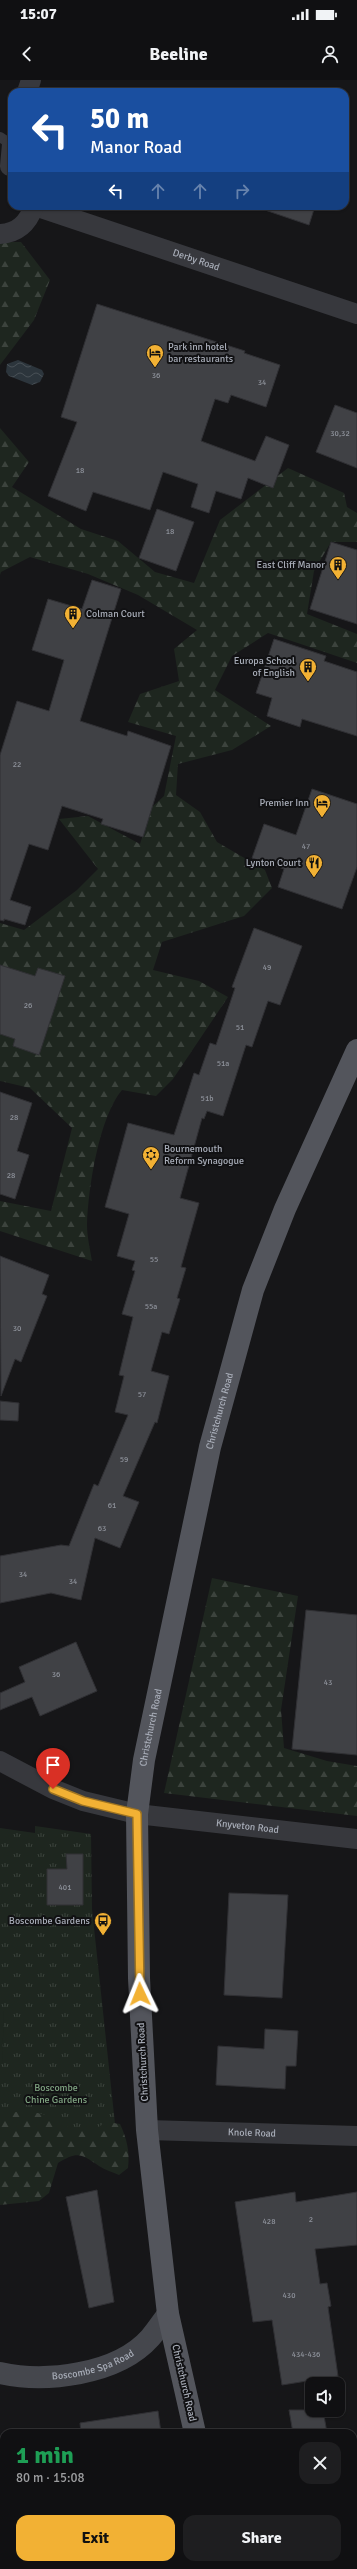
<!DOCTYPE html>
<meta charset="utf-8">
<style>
body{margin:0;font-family:Signika,sans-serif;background:#1e1e20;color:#f1f3f6;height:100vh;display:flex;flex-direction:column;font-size:15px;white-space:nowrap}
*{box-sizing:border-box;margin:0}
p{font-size:13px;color:#9c9d9f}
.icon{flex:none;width:22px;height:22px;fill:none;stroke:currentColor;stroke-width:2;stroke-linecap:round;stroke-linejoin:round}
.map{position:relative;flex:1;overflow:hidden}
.details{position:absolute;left:0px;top:2349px;width:357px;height:140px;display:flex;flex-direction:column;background:#101012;border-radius:12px 12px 0 0;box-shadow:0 1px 3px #0004,0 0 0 1px #303032}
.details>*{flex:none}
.hud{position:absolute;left:8px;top:8px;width:341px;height:122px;border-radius:12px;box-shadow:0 1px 3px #0004,0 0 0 1px #303032;background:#1a4fa0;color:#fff;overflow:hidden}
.fabs{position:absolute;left:305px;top:2297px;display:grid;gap:8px}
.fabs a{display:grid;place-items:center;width:40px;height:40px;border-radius:8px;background:#101012;box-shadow:0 1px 3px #0004,0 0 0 1px #303032;font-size:20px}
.pin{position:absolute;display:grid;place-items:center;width:34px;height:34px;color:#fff;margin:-41px -17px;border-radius:50% 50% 50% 0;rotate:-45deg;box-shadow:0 0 4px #0007}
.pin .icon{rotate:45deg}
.me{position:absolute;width:44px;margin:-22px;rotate:358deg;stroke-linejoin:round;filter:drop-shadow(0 0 3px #0008)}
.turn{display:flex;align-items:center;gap:14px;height:84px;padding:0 16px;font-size:18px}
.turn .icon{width:52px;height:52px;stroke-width:2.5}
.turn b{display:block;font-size:28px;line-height:34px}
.lanes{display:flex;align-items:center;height:38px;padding:0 16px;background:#0003;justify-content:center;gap:20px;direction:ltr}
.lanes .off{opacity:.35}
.round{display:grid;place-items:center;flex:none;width:42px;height:42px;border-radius:12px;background:#1e1e20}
.headline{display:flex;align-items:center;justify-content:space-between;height:68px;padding:0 16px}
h1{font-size:24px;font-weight:700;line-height:30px;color:#1e9e55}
.action{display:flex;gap:8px;margin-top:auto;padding:8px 16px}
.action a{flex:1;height:46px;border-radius:12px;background:#f2b134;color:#111;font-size:16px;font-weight:700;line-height:46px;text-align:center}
.action a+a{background:#1e1e20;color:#f1f3f6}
.status{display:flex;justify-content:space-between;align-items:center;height:28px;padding:0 20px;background:#101012;direction:ltr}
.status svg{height:11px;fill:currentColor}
header{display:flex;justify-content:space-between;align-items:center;height:52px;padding:0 16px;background:#101012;font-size:18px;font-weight:700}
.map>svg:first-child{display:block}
.grass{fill:url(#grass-tufts)}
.forest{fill:url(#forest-firs)}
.pitch{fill:#1e261f}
.water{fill:url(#water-waves)}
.building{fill:#404145;stroke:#303034}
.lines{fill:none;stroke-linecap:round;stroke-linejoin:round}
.lane{stroke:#37383d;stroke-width:10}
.street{stroke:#37383d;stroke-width:20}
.secondary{stroke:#45474d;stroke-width:22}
.primary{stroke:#53555c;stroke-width:22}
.route-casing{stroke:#9d7322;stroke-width:10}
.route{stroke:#f2b134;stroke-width:7}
.labels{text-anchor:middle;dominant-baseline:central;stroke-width:4;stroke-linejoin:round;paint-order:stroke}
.number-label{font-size:8px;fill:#8e929b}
.street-label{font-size:10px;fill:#a8adb8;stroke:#111113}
.poi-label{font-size:10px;fill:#a8adb8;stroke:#111113;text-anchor:end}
.park-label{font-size:10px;fill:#7fa381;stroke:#111113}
</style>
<div class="status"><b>15:07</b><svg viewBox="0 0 49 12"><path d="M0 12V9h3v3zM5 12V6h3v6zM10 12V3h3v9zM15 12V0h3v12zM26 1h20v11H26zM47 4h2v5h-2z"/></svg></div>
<header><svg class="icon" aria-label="back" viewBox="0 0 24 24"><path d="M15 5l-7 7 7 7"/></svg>Beeline<svg class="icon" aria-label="person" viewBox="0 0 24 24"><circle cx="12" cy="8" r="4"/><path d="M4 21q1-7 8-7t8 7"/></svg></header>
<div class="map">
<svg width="357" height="2489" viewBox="0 0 357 2489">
<defs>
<pattern id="grass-tufts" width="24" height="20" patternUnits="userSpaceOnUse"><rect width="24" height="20" fill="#1e261f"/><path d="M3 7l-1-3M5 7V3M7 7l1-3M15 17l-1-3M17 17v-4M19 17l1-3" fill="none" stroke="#3c433d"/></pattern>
<pattern id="forest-firs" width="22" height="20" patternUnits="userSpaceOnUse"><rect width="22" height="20" fill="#1e261f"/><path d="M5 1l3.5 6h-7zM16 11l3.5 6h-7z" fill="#3c433d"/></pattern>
<pattern id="water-waves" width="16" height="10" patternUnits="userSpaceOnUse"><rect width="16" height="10" fill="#2c353c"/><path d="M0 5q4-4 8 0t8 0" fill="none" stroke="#485056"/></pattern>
</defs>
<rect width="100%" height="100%" fill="#161618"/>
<polygon class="grass" points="35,1746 91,1754 92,1829 116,2053 0,2071 0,1748 35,1753"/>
<g class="forest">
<polygon points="0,162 21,162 50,200 34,240 0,285"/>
<path d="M0,348L29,382L12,407L81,449L118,461L155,492L194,503L220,440L288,388L344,413L347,427L357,433V462H331L314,491L307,534L357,554V583L268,553L232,576L215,610L271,646L232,670L178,684L176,715L200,732L217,762L265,790L272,808L244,836L162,862L153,890L199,901L228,917L173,999L156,1016L122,1010C99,1037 88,1109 87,1145C87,1156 90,1169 92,1181L0,1151V1121L51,1131L72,1048L30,1008L0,1001V843L24,850L77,810L98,789L59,739L88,736L140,764L152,727L164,716L176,656L128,642L140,614L179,601L174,569L197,550L138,515L88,494L30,477L1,492L0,495Z"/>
<polygon points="212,1498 298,1516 281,1630 284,1668 327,1681 357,1686 357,1736 164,1713"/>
<path d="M25,2031C44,2033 60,2038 73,2052L93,2050L107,2042L120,2044C127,2059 130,2072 128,2088L119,2095C113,2092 105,2090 99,2086C81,2074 78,2071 58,2083L49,2113L39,2121L0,2125V2034Z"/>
</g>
<polygon class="pitch" points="0,1931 4,1931 2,1984 0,1984"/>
<polygon class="water" points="18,280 42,290 44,294 40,302 32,305 9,296 6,292 7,284"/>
<g class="building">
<polygon points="262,126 315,126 309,145 262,129"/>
<polygon points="97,224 245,271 244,273 280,285 266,327 231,315 228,323 215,319 201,361 255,381 266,356 289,365 273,408 248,398 241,419 216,411 209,433 191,427 198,404 163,392 150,430 93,412 86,431 48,416 77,342 61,337"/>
<polygon points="335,325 357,333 357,388 316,372"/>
<polygon points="157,429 194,442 176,491 139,478"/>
<polygon points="331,462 357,470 357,544 310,529"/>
<polygon points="92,500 121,509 80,641 127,656 128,651 171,666 143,757 101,744 103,739 62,726 48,770 29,764 10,820 31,827 25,845 4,839 4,841 0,840 0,675 17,621 49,631 64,580 32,570 48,519 82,529"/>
<polygon points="274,559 326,576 324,581 357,592 357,656 302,639 300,647 267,636 272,618 256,613"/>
<polygon points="312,709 357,724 357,787 342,829 278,807 284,789 252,778 264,744 296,755"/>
<polygon points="254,848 302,866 280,925 268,921 252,967 246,965 223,1036 207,1031 204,1039 202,1038 180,1118 199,1123 181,1187 186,1188 177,1218 180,1219 169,1254 162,1252 151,1291 169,1296 157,1343 155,1342 123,1416 139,1422 120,1468 95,1458 81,1520 51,1513 0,1523 0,1476 61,1465 69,1466 94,1404 98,1406 128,1335 115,1332 124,1296 119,1295 133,1237 122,1234 135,1191 132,1190 135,1181 117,1176 129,1134 105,1127 128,1043 174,1055 194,993 199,995 210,963 216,965 235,908 232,907"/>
<polygon points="0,885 35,896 38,888 65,896 39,975 13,966 15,959 0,954"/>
<polygon points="0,1012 32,1023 17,1071 29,1075 15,1119 0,1114"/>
<polygon points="0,1176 49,1195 42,1214 47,1216 21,1282 15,1279 1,1316"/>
<polygon points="0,1321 19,1323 18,1341 0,1340"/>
<polygon points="306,1530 357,1535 357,1675 292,1669"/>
<polygon points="76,1562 97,1611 40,1636 32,1617 0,1630 0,1613 25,1602 19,1587"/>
<polygon points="66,1774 83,1774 83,1825 47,1825 47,1789 67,1789"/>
<polygon points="229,1813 288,1815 282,1918 224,1915"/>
<polygon points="265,1949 298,1951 296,1986 286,1986 285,2009 216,2005 218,1966 264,1969"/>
<polygon points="97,2110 114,2222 89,2228 66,2117"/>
<polygon points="295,2112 296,2122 357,2112 357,2165 315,2169 320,2204 327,2203 331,2226 328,2227 338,2296 282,2305 272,2240 253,2242 235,2122"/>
<polygon points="289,2330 323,2330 327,2353 293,2353"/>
<polygon points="158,2331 161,2353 81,2353 80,2343"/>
</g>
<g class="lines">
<polyline class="lane" points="0,57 12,65"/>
<g class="street">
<polyline points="27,12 31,0"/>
<polyline points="10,86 12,64"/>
<path id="s1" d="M35,126L357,234"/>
<path d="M0,154C18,153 28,143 34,126"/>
<path id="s2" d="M0,1681L53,1709L83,1721L137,1734L357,1759"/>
<path id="s3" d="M147,2050L357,2056"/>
<polyline points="0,2448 4,2450"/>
<polyline points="74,2485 82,2489"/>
</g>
<path class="secondary" id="s4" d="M0,2293C45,2303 117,2295 150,2258C156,2251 162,2242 168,2234"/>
<g class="primary">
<path id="s5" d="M195,2353L168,2234L147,2050L139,1898L137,1734L144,1680L210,1367L253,1210L285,1129L357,970"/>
<polyline points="228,2485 230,2489"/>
</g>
</g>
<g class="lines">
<defs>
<polyline id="route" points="53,1709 83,1721 137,1734 140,1914"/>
</defs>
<use href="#route" class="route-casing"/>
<use href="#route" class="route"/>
</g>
<defs>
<symbol id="hotel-pin" viewBox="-11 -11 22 30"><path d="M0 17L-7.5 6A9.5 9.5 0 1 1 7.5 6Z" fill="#f2b134" stroke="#111113"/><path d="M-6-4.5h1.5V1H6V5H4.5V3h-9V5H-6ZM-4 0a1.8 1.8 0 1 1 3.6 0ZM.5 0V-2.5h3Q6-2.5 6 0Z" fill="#111"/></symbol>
<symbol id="building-pin" viewBox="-11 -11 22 30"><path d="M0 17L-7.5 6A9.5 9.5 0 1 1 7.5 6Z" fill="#f2b134" stroke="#111113"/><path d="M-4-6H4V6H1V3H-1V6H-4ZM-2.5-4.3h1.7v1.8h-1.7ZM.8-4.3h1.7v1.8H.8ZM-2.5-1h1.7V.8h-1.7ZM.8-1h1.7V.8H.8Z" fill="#111"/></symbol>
<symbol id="restaurant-pin" viewBox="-11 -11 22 30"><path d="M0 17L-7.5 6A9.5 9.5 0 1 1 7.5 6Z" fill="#f2b134" stroke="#111113"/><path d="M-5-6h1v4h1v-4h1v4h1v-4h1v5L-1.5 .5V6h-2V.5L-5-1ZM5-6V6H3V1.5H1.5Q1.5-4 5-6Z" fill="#111"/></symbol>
<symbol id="synagogue-pin" viewBox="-11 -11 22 30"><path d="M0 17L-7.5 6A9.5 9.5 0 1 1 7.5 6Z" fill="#f2b134" stroke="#111113"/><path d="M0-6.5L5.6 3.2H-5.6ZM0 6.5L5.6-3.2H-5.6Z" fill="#111"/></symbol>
<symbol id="bus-pin" viewBox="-11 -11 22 30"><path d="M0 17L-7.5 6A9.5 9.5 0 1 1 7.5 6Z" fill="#f2b134" stroke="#111113"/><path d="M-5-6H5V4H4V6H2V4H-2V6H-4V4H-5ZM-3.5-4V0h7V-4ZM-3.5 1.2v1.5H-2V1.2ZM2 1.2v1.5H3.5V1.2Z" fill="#111"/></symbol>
</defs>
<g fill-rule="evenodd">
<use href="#hotel-pin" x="145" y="263" width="20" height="27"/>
<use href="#building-pin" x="328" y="475" width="20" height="27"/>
<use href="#building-pin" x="63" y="524" width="20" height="27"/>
<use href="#building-pin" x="298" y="577" width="20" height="27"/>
<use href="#hotel-pin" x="312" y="713" width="20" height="27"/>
<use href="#restaurant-pin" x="304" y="773" width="20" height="27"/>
<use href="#synagogue-pin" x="141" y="1065" width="20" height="27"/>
<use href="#bus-pin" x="93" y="1831" width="20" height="27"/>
</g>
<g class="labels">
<g class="number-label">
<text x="156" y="295">36</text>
<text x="262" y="302">34</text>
<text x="340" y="353">30,32</text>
<text x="80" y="390">18</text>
<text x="170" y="451">18</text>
<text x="17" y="684">22</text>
<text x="306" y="766">47</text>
<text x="267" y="887">49</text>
<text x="28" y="925">26</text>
<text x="240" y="947">51</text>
<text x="223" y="983">51a</text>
<text x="207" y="1018">51b</text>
<text x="14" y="1037">28</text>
<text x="11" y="1095">28</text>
<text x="154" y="1179">55</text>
<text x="151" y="1226">55a</text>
<text x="17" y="1248">30</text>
<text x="142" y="1314">57</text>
<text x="124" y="1379">59</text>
<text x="112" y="1425">61</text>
<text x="102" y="1448">63</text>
<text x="23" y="1494">34</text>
<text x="73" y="1501">34</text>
<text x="56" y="1594">36</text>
<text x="328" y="1602">43</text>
<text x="65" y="1807">401</text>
<text x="311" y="2139">2</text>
<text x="269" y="2141">428</text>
<text x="289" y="2215">430</text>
<text x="306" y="2274">434-436</text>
</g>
<g class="street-label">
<text stroke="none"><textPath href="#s1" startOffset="170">Derby Road</textPath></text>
<text stroke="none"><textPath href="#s5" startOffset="1035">Christchurch Road</textPath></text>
<text stroke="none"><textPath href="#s5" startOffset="711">Christchurch Road</textPath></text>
<text stroke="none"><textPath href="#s2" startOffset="259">Knyveton Road</textPath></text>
<text transform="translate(143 1982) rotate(-93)">Christchurch Road</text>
<text stroke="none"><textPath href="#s3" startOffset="105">Knole Road</textPath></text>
<text stroke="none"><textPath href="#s4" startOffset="95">Boscombe Spa Road</textPath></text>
<text transform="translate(184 2303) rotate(77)">Christchurch Road</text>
</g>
<g class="poi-label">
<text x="168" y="267" text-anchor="start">Park inn hotel<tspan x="168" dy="12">bar restaurants</tspan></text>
<text x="325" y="485">East Cliff Manor</text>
<text x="86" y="534" text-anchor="start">Colman Court</text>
<text x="295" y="581">Europa School<tspan x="295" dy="12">of English</tspan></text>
<text x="309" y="723">Premier Inn</text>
<text x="301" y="783">Lynton Court</text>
<text x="164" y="1069" text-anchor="start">Bournemouth<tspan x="164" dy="12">Reform Synagogue</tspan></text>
<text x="90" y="1841">Boscombe Gardens</text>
</g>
<g class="park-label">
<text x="56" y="2008">Boscombe<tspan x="56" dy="12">Chine Gardens</tspan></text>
</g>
</g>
</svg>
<div class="fabs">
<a><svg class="icon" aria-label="sound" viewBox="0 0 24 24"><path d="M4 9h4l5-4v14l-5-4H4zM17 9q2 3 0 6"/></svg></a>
</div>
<div class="pin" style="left:53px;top:1709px;background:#d93025"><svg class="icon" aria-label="arrive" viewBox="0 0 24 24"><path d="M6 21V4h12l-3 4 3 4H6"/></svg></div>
<svg class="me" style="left:140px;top:1914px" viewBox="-20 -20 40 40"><path d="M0-17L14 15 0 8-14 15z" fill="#f2b134" stroke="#fff" stroke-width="4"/></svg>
<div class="hud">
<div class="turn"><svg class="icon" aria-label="left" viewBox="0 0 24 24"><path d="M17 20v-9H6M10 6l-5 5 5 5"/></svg><div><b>50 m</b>Manor Road</div></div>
<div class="lanes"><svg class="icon" aria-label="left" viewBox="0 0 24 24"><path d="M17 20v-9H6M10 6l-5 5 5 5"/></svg><svg class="icon off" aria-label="ahead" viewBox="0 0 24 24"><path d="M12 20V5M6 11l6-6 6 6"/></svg><svg class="icon off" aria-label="ahead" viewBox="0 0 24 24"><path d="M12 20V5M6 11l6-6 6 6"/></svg><svg class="icon off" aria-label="right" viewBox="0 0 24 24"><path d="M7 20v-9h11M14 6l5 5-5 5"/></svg></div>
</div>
<section class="details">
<div class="headline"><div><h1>1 min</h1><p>80 m · 15:08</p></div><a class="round"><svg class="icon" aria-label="close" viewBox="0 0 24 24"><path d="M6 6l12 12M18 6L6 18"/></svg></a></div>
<div class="action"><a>Exit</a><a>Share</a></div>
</section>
</div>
